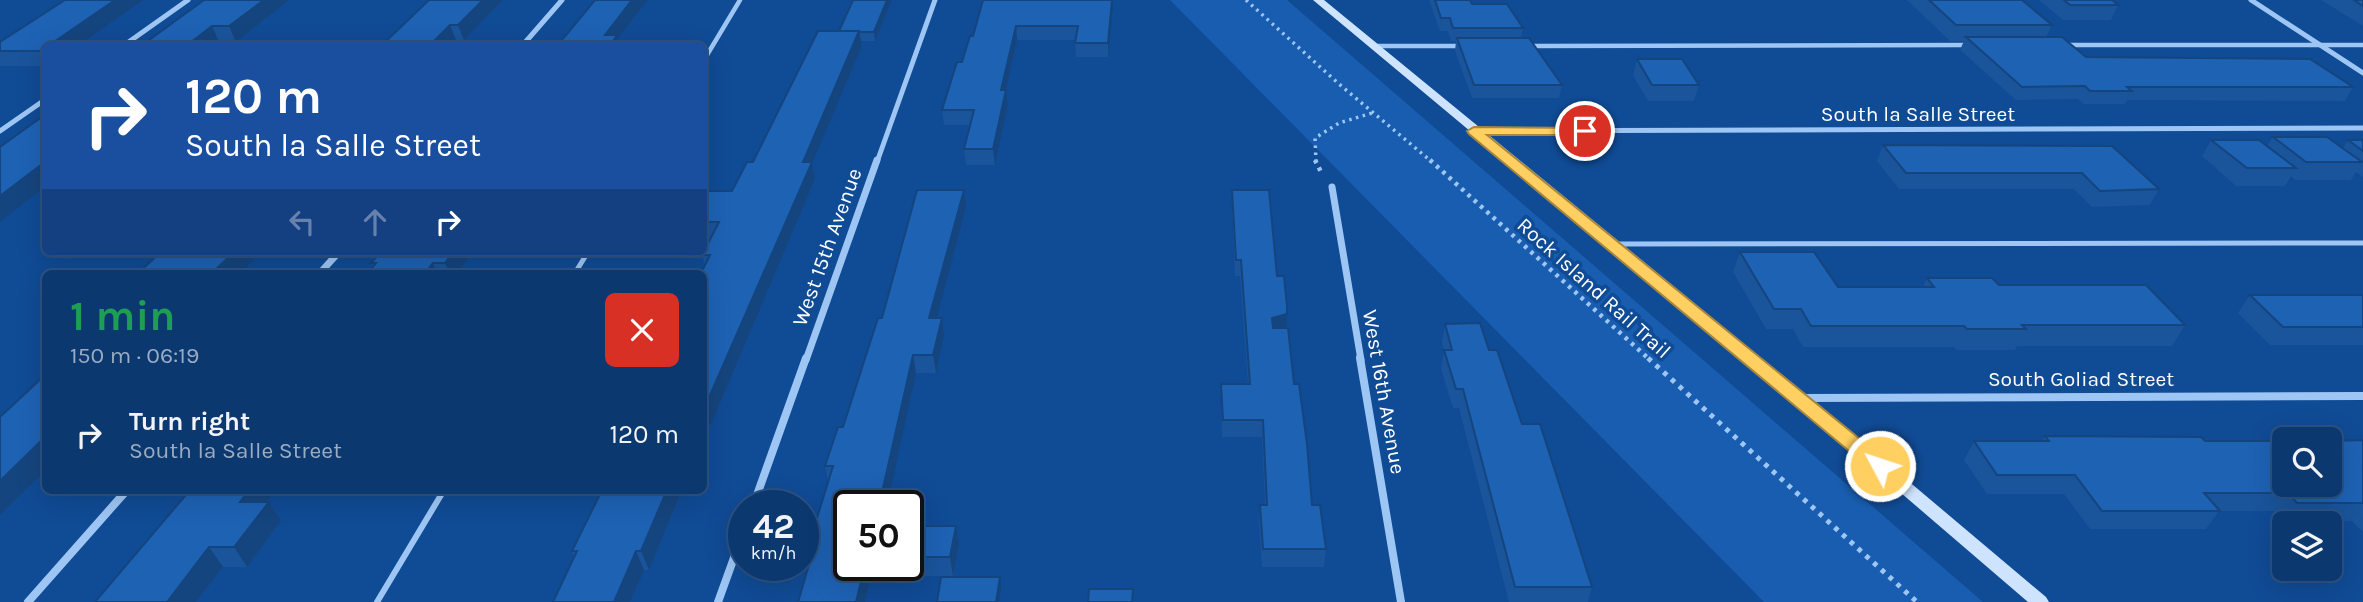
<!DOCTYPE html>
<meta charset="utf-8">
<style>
body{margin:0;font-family:Karla,sans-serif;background:#153f75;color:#f1f3f6;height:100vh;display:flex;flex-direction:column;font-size:26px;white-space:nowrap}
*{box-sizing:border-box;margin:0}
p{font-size:23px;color:#9aacc3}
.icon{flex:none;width:38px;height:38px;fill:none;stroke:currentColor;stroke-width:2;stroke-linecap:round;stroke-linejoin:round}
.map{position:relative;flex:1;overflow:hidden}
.details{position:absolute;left:42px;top:270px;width:665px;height:224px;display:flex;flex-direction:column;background:#0c3870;border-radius:10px;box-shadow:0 7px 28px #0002,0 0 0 2px #2c5283}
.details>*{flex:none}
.banner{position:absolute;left:42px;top:42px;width:665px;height:214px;border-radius:10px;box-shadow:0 7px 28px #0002,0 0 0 2px #2c5283;background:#1a4fa0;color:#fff;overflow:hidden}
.fabs{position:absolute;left:2272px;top:427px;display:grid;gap:14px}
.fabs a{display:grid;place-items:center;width:70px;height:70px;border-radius:10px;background:#0c3870;box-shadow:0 7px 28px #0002,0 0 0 2px #2c5283;font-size:35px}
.speed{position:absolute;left:728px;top:490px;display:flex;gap:14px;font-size:35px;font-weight:700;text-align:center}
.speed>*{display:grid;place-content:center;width:91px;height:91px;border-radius:50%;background:#0c3870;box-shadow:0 7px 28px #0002,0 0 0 2px #2c5283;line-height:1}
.speed small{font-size:18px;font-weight:400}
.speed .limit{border:4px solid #111;border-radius:10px;background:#fff;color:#111}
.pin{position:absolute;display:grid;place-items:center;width:60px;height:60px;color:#fff;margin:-30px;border:4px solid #fff;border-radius:50%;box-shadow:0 2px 7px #0007}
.me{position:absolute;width:77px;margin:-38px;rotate:310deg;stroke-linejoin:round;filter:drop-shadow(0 0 5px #0008)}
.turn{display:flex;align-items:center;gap:24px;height:147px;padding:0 28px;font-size:32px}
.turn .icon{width:91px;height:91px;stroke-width:2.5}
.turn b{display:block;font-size:49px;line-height:60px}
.lanes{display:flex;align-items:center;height:66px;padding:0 28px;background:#0003;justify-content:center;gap:35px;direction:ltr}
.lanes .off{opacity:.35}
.round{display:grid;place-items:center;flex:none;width:74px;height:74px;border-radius:10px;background:#153f75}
.head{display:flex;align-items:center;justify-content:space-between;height:119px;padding:0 28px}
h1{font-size:42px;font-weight:700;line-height:52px;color:#1e9e55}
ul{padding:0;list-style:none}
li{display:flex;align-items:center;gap:21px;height:91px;padding:0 28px}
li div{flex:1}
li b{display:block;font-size:26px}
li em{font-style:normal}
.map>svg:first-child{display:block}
.green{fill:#185daf}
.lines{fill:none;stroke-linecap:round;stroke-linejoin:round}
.path-far2{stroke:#9ec6f4;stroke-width:3.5;stroke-dasharray:2.5 4.5;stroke-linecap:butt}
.path-far1{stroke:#9ec6f4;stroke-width:4.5;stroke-dasharray:3.5 5;stroke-linecap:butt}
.path{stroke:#9ec6f4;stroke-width:5;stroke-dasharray:4.5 6;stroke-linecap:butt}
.service-far2{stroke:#9ec6f4;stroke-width:4.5}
.service-far1{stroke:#9ec6f4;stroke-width:5}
.service{stroke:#9ec6f4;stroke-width:6}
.minor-far2{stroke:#9ec6f4;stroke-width:5}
.minor-far1{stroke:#9ec6f4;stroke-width:7}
.minor{stroke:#9ec6f4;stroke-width:8}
.secondary{fill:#cee3fd;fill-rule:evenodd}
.wall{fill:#1a549b}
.shaded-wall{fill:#15457e}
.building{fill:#1e62b4;stroke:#15457e;stroke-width:2}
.route{fill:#ffd061;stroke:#a6873f;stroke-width:2}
.labels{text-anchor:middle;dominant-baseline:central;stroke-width:7;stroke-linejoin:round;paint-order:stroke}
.street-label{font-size:21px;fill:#fff;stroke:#104b95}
</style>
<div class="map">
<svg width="2363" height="602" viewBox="0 0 2363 602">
<rect width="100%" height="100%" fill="#104b95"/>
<polygon class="green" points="1170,0 1287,0 1983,602 1764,602"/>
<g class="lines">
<g class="path-far2">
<polyline points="1246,0 1339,84 1432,162"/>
<polyline points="1316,162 1315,138 1339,123 1372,113"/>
</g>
<g class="path-far1">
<polyline points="1315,160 1321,172"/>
<polyline points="1430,160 1650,360"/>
</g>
<polyline class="path" points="1648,358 1917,602"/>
<g class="service-far2">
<polyline points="2066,45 2363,45"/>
<polyline points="1373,46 1461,46"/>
<polyline points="1530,46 1969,45"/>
<polyline points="704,60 740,0"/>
</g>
<g class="service-far1">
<polyline points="1618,244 2363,243"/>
<polyline points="575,273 588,252"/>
</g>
<polyline class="service" points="377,602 444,490"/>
<g class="minor-far2">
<polyline points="2251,0 2363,73"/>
<polyline points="123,46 188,0"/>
<polyline points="522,46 562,0"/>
<polyline points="0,131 46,99"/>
<polyline points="1475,131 2363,128"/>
<polyline points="877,162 935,0"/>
</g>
<g class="minor-far1">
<polyline points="1332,187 1361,360"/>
<polyline points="320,273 339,252"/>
<polyline points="806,360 877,160"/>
</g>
<g class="minor">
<polyline points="1360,358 1401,602"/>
<polyline points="1801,398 2363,396"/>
<polyline points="753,506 806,358"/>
<polyline points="28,602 127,490"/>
<polyline points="718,602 744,530"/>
</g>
<polygon class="secondary" points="1313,0 1324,0 1805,394 2046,597 2049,602 2028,602 1795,402"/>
</g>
<g class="wall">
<polygon points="289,0 236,42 219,42 214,46 141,46"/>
<polygon points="503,0 464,40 456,40 451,46 381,46"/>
<polygon points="892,0 875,41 861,41 862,46 812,164 815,179 710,427 707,427 704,437 704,273 705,266 702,255 710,239 704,239 704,191 732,191 753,162 839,31"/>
<polygon points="1112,0 1113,10 1108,57 1076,57 1075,40 1017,40 1006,90 1008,105 995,165 966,165 964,149 970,125 944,125 942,110 973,36"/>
<polygon points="1429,0 1470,0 1472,4 1523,28 1521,38 1562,85 1559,98 1472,98 1455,51 1456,41 1451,41 1448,31 1440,31"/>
<polygon points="1907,0 2022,0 2052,25 2046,37 2086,57 2353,87 2345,101 2127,100 2125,104 2084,104 2078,99 2016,100 1960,50 1964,41 1950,41"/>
<polygon points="2039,0 2112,0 2118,5 2111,20 2063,20"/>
<polygon points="2321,0 2363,0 2363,26"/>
<polygon points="0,42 46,46 46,66 0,66"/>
<polygon points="1637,59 1699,85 1694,101 1648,101 1633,75"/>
<polygon points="2273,137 2343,148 2348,140 2363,140 2363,177 2356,172 2351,180 2295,180 2291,176 2285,186 2236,186 2202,156 2211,140 2267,146"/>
<polygon points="1883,145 2112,146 2159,189 2150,205 2092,207 2074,189 1899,189 1877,161"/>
<polygon points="1232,190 1277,276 1286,328 1312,505 1326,549 1324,567 1262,567 1259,523 1260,505 1265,505 1262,437 1222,437 1221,384 1248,384 1240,276 1235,276 1232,206"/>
<polygon points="966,207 936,318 944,336 936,373 916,373 849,565 908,565 908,526 959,544 953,576 871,576 865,602 798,602 812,556 809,544 828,480 825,466 843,427 882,318"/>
<polygon points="381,252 473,252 458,273 368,273 373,267 371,263"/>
<polygon points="1740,252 1838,287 1923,287 1927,278 2185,325 2172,346 2017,346 2015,350 1956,350 1954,347 1803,347 1793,329 1766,329 1733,272"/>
<polygon points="2250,295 2363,295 2363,345 2270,345 2238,313"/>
<polygon points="1445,324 1489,350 1592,587 1588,602 1509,602 1459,408 1453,408 1441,369 1444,351 1442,342"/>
<polygon points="2045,436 2205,441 2363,440 2363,532 2352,521 2283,521 2274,511 2219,511 2206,529 2090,529 2064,494 1987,494 1964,460 1974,441 2042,441"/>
<polygon points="276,490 267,502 269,502 281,521 247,567 223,567 196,602 95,602"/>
<polygon points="682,490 649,570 644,570 630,602 553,602 574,557 572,551"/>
</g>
<g class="shaded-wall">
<polygon points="115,0 143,0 78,46 48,46"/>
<polygon points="264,0 289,0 236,42 229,26"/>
<polygon points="483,0 503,0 464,40 458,25"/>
<polygon points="632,0 646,0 647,1 618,38 620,46 608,46 605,35"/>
<polygon points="887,0 892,0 875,41 874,32"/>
<polygon points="1112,0 1113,10 1108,57 1108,43"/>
<polygon points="450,25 456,40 451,46 429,46"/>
<polygon points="212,26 219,42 214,46 186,46"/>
<polygon points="1016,26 1017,40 1003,105 1001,90"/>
<polygon points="859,31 862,46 812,164 815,179 710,427 704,409 803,162"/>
<polygon points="46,47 46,60 40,51"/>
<polygon points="1006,90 1008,105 995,165 993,149"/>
<polygon points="46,161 46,186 0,222 0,196"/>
<polygon points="964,190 966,207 932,336 929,318"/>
<polygon points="234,252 261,252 241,273 212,273"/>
<polygon points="453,252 473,252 458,273 449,273 445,263"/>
<polygon points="433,263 437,273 425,273"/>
<polygon points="1287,314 1286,331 1271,334 1272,318"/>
<polygon points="942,318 944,336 936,373 933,355"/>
<polygon points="913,355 916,373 887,506 879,506"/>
<polygon points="704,415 707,427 704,437"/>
<polygon points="46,432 46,470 0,515 0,481"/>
<polygon points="249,490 276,490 252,521 240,502"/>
<polygon points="667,490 682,490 649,570 641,551"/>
<polygon points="269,502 281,521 247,567 234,547"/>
<polygon points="956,526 959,544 953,576 950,557"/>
<polygon points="209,547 223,567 196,602 167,602"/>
<polygon points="636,551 644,570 630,602 614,602"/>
<polygon points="865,565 868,565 871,576 865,602 856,602"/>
<polygon points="1000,577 1001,587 999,602 996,602"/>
</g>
<g class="building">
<polygon points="65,0 115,0 48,46 46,46 46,47 40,51 0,51 0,42"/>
<polygon points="204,0 264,0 229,26 212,26 186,46 141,46"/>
<polygon points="429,0 483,0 458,25 450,25 429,46 381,46"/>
<polygon points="595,0 632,0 605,35 617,35 610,46 557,46"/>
<polygon points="853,0 887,0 874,32 859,32 859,31 839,31"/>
<polygon points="983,0 1112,0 1108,43 1075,43 1078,26 1016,26 1001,90 1006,90 993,149 964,149 974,110 942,110 957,62 962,62 970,36 973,36"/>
<polygon points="1435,0 1470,0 1472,4 1507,4 1523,28 1453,28 1450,18 1441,18"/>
<polygon points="1929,0 2022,0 2052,25 1956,25"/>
<polygon points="2064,0 2112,0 2118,5 2070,5"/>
<polygon points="2354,0 2363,0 2363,6"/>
<polygon points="818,31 859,31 803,162 812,162 704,409 704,273 701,273 710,255 702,255 719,222 704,222 704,191 732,191 747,162 753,162"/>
<polygon points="1966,37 2062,37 2086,57 2310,59 2353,87 2127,87 2132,91 2090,91 2085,86 2022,87"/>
<polygon points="1457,38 1529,38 1562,85 1474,85"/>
<polygon points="1637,59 1682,59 1699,85 1652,85"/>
<polygon points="46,114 46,161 0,196 0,147"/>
<polygon points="2273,137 2327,137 2362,162 2306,162"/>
<polygon points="2211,140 2259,140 2296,168 2247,168"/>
<polygon points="2348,140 2363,140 2363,151"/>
<polygon points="1883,145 2112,146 2159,189 2100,191 2082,173 1906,173"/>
<polygon points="917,190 964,190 929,318 942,318 933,355 913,355 879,506 849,506 849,565 865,565 856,602 798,602 815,544 809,544 833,466 825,466 838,427 843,427 878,318 882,318"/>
<polygon points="1232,190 1269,190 1277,276 1284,276 1287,307 1287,314 1272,318 1273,328 1288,328 1294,384 1299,384 1307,444 1312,505 1320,505 1326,549 1263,549 1260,505 1267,505 1263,420 1223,420 1221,384 1250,384 1241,260 1236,260"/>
<polygon points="161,252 234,252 212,273 138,273"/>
<polygon points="381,252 453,252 445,263 433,263 425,273 368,273 376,263 371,263"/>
<polygon points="1740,252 1814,252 1838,287 1934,287 1927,278 1992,278 1999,285 2146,285 2185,325 2022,325 2026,329 1967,329 1964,326 1811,326 1801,309 1774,309"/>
<polygon points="2250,295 2363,295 2363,327 2283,327"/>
<polygon points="1480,323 1489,350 1497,350 1522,424 1540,424 1592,587 1515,587 1463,389 1456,389 1444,350 1452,350 1445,324"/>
<polygon points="44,376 46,376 46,432 44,434 46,434 46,436 0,481 0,417"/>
<polygon points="2045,436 2201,437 2205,441 2284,441 2284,485 2329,485 2329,441 2363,440 2363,503 2297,503 2288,493 2204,493 2220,511 2102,511 2075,475 1997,475 1974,441 2049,441"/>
<polygon points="190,490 249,490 240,502 269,502 234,547 209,547 167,602 95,602"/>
<polygon points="602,490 667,490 641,551 636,551 614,602 553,602 577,551 572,551"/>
<polygon points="908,526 956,526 950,557 908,557"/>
<polygon points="941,577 1000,577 996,602 937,602"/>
<polygon points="1089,589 1133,589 1132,602 1088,602"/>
</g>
<polygon class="route" points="1474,127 1590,128 1590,134 1585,135 1487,135 1887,461 1889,466 1887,471 1873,471 1469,134 1467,131"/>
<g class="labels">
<g class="street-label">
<text x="1918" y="114">South la Salle Street</text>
<text transform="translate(827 247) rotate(-70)">West 15th Avenue</text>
<text transform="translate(1594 288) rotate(42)">Rock Island Rail Trail</text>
<text x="2081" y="379">South Goliad Street</text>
<text transform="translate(1384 392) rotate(80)">West 16th Avenue</text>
</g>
</g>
</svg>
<div class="fabs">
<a><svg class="icon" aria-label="search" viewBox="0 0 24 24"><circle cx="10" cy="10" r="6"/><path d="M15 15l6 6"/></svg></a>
<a><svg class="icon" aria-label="layers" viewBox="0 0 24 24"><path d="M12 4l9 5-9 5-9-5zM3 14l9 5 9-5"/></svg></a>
</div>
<div class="speed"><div>42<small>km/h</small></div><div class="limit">50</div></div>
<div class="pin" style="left:1585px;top:131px;background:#d93025"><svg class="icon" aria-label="arrive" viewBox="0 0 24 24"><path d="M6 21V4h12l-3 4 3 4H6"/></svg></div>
<svg class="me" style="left:1880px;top:466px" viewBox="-20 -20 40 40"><circle r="17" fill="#ffd061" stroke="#fff" stroke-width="3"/><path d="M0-11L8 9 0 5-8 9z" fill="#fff"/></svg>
<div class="banner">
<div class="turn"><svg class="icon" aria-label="right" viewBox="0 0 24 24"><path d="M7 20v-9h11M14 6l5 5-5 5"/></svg><div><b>120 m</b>South la Salle Street</div></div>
<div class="lanes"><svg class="icon off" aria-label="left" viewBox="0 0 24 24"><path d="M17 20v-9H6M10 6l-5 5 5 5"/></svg><svg class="icon off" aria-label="ahead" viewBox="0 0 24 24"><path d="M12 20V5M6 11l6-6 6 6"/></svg><svg class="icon" aria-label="right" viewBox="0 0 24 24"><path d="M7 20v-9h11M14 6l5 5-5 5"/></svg></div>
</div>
<section class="details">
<div class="head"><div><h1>1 min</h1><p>150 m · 06:19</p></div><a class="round" style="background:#d93025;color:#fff"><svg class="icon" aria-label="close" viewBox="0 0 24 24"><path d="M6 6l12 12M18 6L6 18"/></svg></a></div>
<ul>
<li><svg class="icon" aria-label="right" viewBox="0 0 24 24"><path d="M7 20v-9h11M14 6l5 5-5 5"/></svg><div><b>Turn right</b><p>South la Salle Street</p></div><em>120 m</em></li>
</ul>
</section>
</div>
